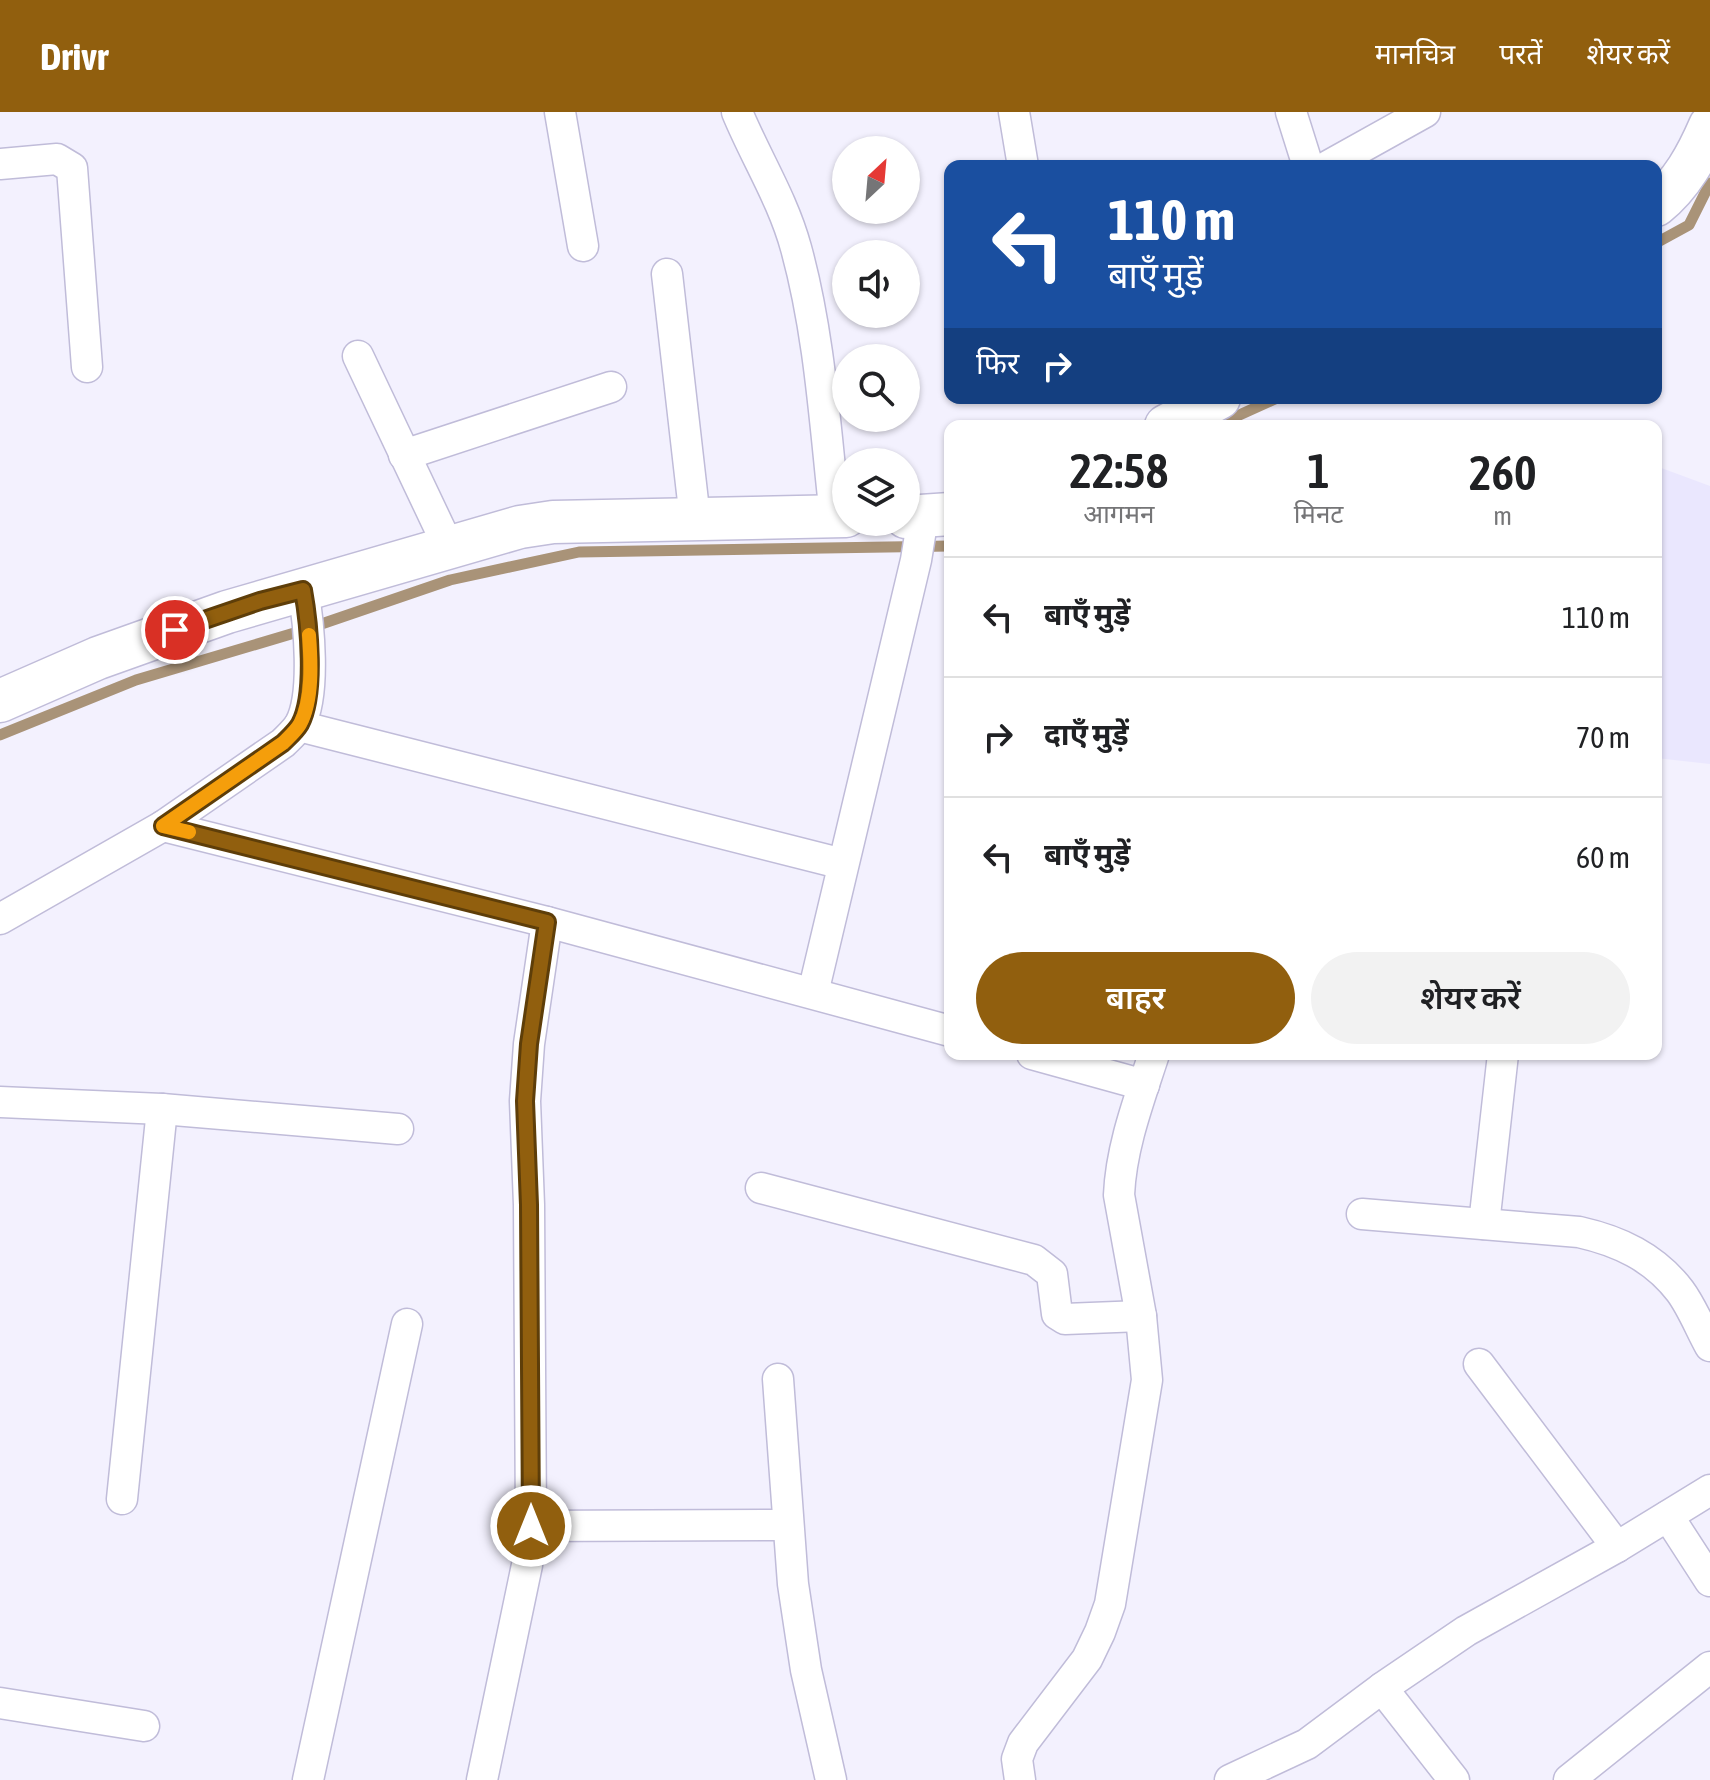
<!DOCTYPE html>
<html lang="hi">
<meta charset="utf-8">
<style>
body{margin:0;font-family:"Asap Condensed","Noto Sans Devanagari",sans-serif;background:#f2f2f2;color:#202124;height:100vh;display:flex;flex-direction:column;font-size:30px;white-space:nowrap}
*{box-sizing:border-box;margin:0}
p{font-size:26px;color:#757577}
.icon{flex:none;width:44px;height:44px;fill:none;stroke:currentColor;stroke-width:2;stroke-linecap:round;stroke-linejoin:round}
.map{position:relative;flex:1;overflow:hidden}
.side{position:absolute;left:944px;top:308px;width:718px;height:640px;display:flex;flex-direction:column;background:#fff;border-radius:16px;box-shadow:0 2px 6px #0004}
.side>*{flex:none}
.guide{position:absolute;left:944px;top:48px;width:718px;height:244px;border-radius:16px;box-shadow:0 2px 6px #0004;background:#1a4fa0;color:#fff;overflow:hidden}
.needle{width:52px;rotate:26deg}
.tools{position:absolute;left:832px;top:24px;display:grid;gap:16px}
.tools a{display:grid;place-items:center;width:88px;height:88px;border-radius:50%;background:#fff;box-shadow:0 2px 6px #0004;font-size:40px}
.pin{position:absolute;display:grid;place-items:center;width:68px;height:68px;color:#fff;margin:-34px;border:4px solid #fff;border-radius:50%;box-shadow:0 2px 8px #0007}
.me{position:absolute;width:88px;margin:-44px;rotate:0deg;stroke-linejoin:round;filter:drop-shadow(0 0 6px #0008)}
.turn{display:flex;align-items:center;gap:28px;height:168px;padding:0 32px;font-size:36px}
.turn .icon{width:104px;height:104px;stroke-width:2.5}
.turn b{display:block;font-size:56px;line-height:68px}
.then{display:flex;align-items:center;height:76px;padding:0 32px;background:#0003;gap:16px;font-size:30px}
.eta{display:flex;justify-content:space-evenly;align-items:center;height:136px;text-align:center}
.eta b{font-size:48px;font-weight:600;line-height:56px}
.button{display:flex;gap:16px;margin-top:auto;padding:16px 32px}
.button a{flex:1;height:92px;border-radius:48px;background:#915f0e;color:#fff;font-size:32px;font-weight:600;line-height:92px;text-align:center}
.button a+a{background:#f2f2f2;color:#202124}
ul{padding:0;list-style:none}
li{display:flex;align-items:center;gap:24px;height:120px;padding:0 32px;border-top:2px solid #e0e0e0}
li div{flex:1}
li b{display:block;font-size:30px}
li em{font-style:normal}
header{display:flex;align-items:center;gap:48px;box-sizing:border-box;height:112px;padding:0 40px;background:#915f0e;color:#fff}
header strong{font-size:38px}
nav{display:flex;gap:44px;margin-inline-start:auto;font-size:28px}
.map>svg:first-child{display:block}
.built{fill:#eae7fe}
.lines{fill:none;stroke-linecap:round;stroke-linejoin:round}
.stream{stroke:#a99378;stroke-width:11}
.street-casing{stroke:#c0bcd9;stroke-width:33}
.secondary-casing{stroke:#c0bcd9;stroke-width:45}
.street{stroke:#fff;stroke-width:30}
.secondary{stroke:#fff;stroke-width:42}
.route-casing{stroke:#5e3e09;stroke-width:20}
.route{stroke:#915f0e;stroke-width:14}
.slow{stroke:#f59e0b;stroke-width:14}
</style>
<header>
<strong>Drivr</strong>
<nav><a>मानचित्र</a><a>परतें</a><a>शेयर करें</a></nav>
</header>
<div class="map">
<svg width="1710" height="1668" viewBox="0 0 1710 1668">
<rect width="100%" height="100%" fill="#f3f1fe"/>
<polygon class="built" points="1656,354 1710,374 1710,652 1656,646"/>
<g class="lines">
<g class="stream">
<polyline points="1656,131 1689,113 1710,71"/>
<polyline points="1215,314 1277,286"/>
<polyline points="0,623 136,568 301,519 450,468 579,440 950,434"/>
</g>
<defs>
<g id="street">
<polyline points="560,0 583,134"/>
<path d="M737,0C756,46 783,88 796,136C820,223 825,315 835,404"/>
<polyline points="1014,0 1023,54"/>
<polyline points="1291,0 1308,54"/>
<polyline points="0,52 57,47 72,56 87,255"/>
<polyline points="1328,54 1425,0"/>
<polyline points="667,162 695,407"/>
<polyline points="358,244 449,436"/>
<polyline points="404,343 611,275"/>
<polyline points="299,614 843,752"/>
<polyline points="163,714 547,810 950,919"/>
<path d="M0,807L163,714L283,631C289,625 296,619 300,612C316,582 309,511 303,478"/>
<polyline points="813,881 916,448 923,405"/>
<polyline points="1032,942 1144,973"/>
<polyline points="0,990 162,997 398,1017"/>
<polyline points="761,1076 1034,1148 1052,1162 1057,1202 1065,1207 1141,1204"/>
<path d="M1362,1102L1579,1120C1619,1129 1654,1145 1680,1179C1692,1195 1700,1216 1710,1234"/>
<polyline points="1484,1112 1503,942"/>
<polyline points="1479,1252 1617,1435"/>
<polyline points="778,1267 793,1472 806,1558 831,1668"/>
<polyline points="122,1387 162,997"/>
<polyline points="1668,1404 1710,1469"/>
<polyline points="531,1414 787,1413"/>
<polyline points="1382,1576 1454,1668"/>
<polyline points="0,1591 144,1614"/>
<polyline points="308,1668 407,1212"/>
<polyline points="482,1668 527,1453 531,1414 529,1093 525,989 529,932 547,810"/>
<path d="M1020,1668L1017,1647L1023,1631L1087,1547L1100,1520L1110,1492L1147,1268L1141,1204L1119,1083C1121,1035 1139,988 1154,942"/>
<polyline points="1230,1668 1307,1632 1382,1576 1466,1519 1617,1435 1710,1378"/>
<polyline points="1569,1668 1710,1555"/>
</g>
<g id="secondary">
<path d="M1656,93C1682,72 1697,44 1710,14"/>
<polyline points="1166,314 1219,286"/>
<polyline points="906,405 950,402"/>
<polyline points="0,589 98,546 227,500 520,415 553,410 846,404"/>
</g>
</defs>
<use href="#street" class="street-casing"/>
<use href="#secondary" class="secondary-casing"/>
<use href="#street" class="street"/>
<use href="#secondary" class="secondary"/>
</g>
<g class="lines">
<defs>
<path id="route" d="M175,518L260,489L303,478C309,511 316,582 300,612C296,619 289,625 283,631L163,714L547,810L529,932L525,989L529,1093L531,1414"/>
</defs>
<use href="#route" class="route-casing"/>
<use href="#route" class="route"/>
<path class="slow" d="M189,720L163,714L283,631C289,625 296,619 300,612C313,588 311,549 309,523"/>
</g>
</svg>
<div class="tools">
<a><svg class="needle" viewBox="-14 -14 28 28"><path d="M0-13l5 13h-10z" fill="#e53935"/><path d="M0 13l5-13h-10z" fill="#757577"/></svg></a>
<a><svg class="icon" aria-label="sound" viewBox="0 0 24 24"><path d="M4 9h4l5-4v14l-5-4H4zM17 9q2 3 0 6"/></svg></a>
<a><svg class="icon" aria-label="search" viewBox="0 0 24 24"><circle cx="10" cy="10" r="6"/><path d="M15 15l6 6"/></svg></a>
<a><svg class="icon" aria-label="layers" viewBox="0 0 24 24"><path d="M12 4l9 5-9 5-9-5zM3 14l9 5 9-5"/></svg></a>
</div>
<div class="pin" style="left:175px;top:518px;background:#d93025"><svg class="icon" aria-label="arrive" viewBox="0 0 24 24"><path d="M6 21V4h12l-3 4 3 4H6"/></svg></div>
<svg class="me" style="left:531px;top:1414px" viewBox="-20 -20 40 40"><circle r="17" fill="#915f0e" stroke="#fff" stroke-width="3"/><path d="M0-11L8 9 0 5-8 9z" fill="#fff"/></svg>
<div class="guide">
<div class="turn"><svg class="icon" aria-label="left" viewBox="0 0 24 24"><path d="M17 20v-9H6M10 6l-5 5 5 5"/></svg><div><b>110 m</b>बाएँ मुड़ें</div></div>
<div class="then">फिर<svg class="icon" aria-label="right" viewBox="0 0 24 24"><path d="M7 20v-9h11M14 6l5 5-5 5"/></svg></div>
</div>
<section class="side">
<div class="eta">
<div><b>22:58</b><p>आगमन</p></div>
<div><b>1</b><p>मिनट</p></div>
<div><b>260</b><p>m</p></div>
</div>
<ul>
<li><svg class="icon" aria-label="left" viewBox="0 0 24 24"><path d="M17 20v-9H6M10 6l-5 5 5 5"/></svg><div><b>बाएँ मुड़ें</b></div><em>110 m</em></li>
<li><svg class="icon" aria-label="right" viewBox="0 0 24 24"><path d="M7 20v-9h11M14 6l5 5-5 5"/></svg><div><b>दाएँ मुड़ें</b></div><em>70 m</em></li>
<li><svg class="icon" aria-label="left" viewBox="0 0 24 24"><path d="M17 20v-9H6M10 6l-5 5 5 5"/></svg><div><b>बाएँ मुड़ें</b></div><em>60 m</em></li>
</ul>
<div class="button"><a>बाहर</a><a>शेयर करें</a></div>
</section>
</div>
